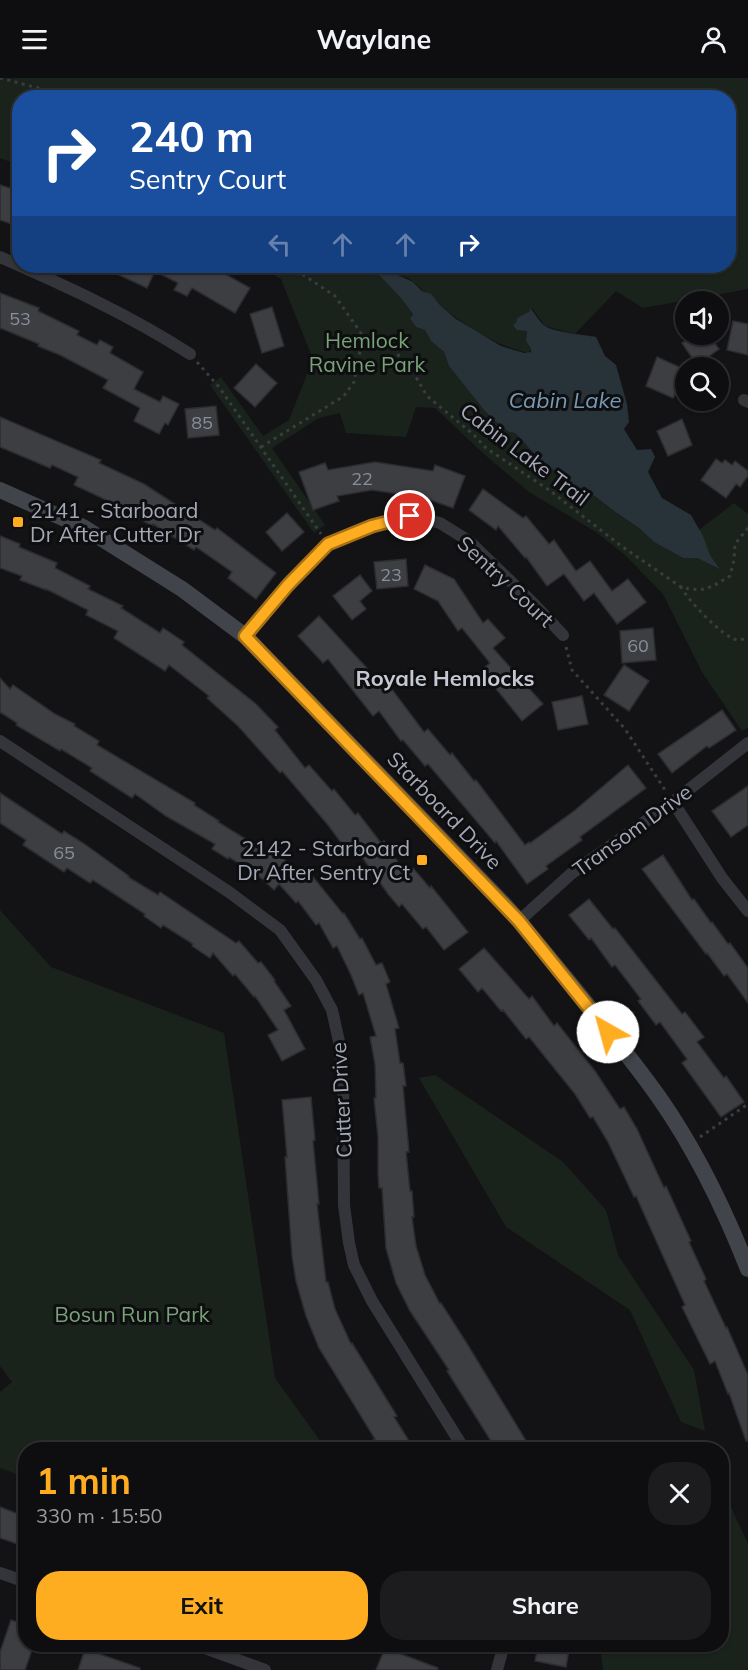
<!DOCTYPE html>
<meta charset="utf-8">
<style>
body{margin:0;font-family:Mulish,sans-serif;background:#1c1c1e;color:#f1f3f6;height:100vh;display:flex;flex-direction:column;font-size:22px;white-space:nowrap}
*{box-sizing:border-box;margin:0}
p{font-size:20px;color:#9b9c9f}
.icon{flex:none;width:33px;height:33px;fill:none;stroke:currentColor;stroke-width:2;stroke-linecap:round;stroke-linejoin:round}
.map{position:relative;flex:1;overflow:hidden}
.side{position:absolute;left:18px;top:1364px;width:711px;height:210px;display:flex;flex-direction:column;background:#0e0e10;border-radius:24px;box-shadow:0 2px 4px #0004,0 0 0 2px #2e2e30}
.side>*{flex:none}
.guide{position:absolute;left:12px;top:12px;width:724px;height:183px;border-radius:24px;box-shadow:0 2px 4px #0004,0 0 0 2px #2e2e30;background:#1a4fa0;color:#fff;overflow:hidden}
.tools{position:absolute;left:675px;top:213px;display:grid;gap:12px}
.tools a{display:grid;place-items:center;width:54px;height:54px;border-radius:50%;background:#0e0e10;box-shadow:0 2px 4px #0004,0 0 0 2px #2e2e30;font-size:30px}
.pin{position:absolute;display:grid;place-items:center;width:51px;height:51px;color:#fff;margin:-26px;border:3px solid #fff;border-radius:50%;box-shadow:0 2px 6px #0007}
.me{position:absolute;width:66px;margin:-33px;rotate:322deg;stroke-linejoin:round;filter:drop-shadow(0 0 4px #0008)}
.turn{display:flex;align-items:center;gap:21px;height:126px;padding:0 18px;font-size:27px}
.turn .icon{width:78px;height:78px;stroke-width:2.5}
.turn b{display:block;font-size:42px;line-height:51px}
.lanes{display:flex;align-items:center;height:57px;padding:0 18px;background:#0003;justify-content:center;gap:30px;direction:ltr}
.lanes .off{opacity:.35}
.round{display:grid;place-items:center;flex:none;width:63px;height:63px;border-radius:24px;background:#1c1c1e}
.overview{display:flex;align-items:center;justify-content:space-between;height:102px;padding:0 18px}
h1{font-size:36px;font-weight:700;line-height:45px;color:#ffad20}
.action{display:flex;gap:12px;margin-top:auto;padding:12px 18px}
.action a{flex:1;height:69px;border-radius:24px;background:#ffad20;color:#111;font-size:24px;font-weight:700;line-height:69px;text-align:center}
.action a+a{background:#1c1c1e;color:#f1f3f6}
header{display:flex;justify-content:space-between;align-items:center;height:78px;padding:0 18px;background:#0e0e10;font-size:27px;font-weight:700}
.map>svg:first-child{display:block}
.green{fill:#1a231b}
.water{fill:#283239}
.building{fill:#3c3e42;stroke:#2c2d31;stroke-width:1.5}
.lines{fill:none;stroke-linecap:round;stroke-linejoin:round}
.path{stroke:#393c41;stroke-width:3;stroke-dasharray:3 4.5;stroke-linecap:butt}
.street{stroke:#33353a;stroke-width:12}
.secondary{stroke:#41444a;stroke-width:16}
.route-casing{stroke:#a67015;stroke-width:15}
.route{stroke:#ffad20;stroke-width:10}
.poi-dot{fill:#ffad20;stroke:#0e0e10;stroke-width:2}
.labels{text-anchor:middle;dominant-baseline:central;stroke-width:6;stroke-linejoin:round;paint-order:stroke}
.number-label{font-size:18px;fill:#898e99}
.park-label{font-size:21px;fill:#78a379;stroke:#0e0e10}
.street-label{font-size:21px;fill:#a3a9b6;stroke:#0e0e10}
.poi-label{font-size:21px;fill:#a3a9b6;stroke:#0e0e10;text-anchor:start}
.water-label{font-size:22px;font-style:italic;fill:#769ab5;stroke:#0e0e10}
.neighbourhood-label{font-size:22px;font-weight:bold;fill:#c4c8d2;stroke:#0e0e10}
</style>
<header><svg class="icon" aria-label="menu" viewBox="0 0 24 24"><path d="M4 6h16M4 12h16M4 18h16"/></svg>Waylane<svg class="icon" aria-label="person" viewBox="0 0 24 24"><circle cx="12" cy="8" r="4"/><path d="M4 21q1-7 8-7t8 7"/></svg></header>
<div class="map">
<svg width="748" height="1592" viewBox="0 0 748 1592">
<rect width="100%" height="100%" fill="#131315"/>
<g class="green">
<path d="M0,0H748V211L643,230L616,213L575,256L545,248L532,230L530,233L517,240L516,245L527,253L526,263L531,271L528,275C490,266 455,242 428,215C422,213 421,210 416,206C404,196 394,196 379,197L401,220L413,236L410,241L416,249L425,252L431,263L444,274L449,288L484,332L496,344L509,354L515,355L542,384L558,395L567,405L586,412L596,419L614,434L639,450L654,464L683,480H697L719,489L710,477L699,452L734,425L748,436V649L742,653L702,594L663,516L625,477L596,454L529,414L485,377L435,330L416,329L406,359L346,355L340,335L319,340L272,370L325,447L314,455L210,307L221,299L263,358L289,342L313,281L281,201L259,188H729V20H20L19,87L0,80Z"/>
<polygon points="0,832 51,889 224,955 275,1300 326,1371 26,1371 25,1399 0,1390 0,1314 12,1304 0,1288"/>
<polygon points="435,997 563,1084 606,1132 618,1177 694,1292 705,1353 681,1344 630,1232 506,1149 419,1000"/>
<polygon points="722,1420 730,1427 748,1466 748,1592 603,1592 600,1567 722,1566"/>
</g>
<path class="water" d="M378,190L385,191L413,204L422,213L431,216L439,226L456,241L501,268L524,275L531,274V271L526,263L527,253L517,252L513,247L516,245L517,240L530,233V230C535,235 539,244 545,248C552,254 586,257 596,259L605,278L616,287L627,326L629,344L624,351L637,372L651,371L655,379L648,394L662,420L691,437L703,458L710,477L720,491L697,480H683L654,464L639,450L615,434L596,419L586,412L567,405L558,395L542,384L515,355L509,354L496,344L484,332L449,288L444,274L431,263L425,252L416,249L410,241L413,236L401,220L379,197Z"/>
<g class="building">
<polygon points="0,107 20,113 20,149 0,142"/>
<polygon points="100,188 211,188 250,210 235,235 192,210 187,218 174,212 178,205 155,193 147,210"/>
<polygon points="0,215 39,230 38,233 79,253 77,257 97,267 100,262 113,269 110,275 143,294 134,311 160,324 163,318 179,326 168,347 165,345 159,356 134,343 140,330 103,310 108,302 60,277 38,268 39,266 0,250"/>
<polygon points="272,229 284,268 262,275 250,236"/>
<polygon points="733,243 748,246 748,277 727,272"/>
<polygon points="682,256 708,256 719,271 697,287 682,265 686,262"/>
<polygon points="657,279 686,292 686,296 673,320 646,308"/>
<polygon points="256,286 277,305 255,329 234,310"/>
<polygon points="216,328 219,357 188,360 185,331"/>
<polygon points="0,339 101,382 99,385 144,406 215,452 217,450 276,495 256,521 228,500 232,494 196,469 194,472 153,446 152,448 131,436 132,434 74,407 78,399 52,387 50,390 0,369"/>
<polygon points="682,341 692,367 668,378 657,353"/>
<polygon points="716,381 722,385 725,382 732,387 735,383 748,393 748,398 740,409 736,406 726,420 701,402"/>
<polygon points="375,384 433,393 435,387 465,398 453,430 425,420 372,412 337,418 339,423 313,432 299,394 325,385 328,392"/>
<polygon points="483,411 523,440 526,438 549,466 554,462 576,493 590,483 612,513 628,501 646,524 617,546 594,515 584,523 564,496 547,508 526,479 525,480 498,448 496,452 469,432"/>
<polygon points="287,435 304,454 282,473 266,454"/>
<polygon points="0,458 20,466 19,469 57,485 55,490 90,508 88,511 123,528 121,530 160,555 163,550 184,564 182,567 256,626 278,649 275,652 305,690 309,687 332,713 334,711 355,737 358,735 381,765 384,763 406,796 413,790 430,810 431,808 468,854 444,872 426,849 423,851 402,826 399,829 388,816 355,769 348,774 328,747 282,693 280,695 238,648 207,620 209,618 169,587 165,593 114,560 118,553 86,537 88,532 46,511 46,512 20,502 22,498 0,490"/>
<polygon points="406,481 408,508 377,511 374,484"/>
<polygon points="425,487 454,501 483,545 488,541 505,560 493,570 543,626 522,643 481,592 490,585 462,550 458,553 438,523 414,511"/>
<polygon points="360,497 372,513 360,523 366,531 352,542 333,518"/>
<polygon points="319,538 376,600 385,608 388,606 424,654 428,651 450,677 452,675 474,703 476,702 525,767 529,764 530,765 574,733 628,687 646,710 580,759 582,762 546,788 548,791 527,806 496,763 495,765 428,686 425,688 403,662 401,663 379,633 373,638 328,581 323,585 298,558"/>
<polygon points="653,550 656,582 622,585 620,553"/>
<polygon points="624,587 649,603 629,633 604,617"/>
<polygon points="0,600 10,611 13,607 55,636 75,646 74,648 99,663 97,667 195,725 194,727 219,743 218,744 273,778 277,775 299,795 305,789 343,836 344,835 360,861 362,860 376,887 382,885 390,904 386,906 399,950 395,951 400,985 403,985 406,1008 403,1008 409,1074 406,1074 410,1113 412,1113 414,1139 412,1139 416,1168 425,1197 440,1226 441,1225 466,1264 531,1371 496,1371 447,1293 449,1292 410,1233 396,1205 386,1170 382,1110 379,1110 378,1095 378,1059 374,1020 376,1020 375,986 370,959 376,958 363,915 359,917 351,897 337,868 333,870 319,845 316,847 298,823 296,825 279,806 274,812 261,800 229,779 228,781 212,771 215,766 166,738 135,716 132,720 90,693 92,690 61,671 60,673 16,647 17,645 0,634"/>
<polygon points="582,618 588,646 558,652 552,624"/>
<polygon points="722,632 736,652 709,670 707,668 672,695 658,676"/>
<polygon points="748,708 748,747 731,759 712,733"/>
<polygon points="0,715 62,756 64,753 83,765 129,798 128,799 158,817 160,814 236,865 239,863 258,885 261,884 275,902 274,903 291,928 284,932 305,971 282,983 268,957 278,952 255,918 254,919 235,896 233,898 213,875 210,880 192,868 193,866 163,847 161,850 144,838 145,836 93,802 90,805 67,790 64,794 23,767 26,762 0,745"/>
<polygon points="663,777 692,822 694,821 711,845 712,844 728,866 730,865 748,890 748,925 727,896 724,898 707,875 706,876 642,791"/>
<polygon points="589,821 613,851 615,850 682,936 685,934 704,959 697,964 724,1000 726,998 744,1024 721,1039 682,985 687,981 660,944 656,947 638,923 641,921 615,887 612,889 591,860 589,862 569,837"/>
<polygon points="484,870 529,921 532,918 554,948 557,945 595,993 620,1031 624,1029 637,1051 664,1110 666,1108 677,1132 691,1163 689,1164 706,1201 704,1203 726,1250 727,1249 748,1297 748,1363 746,1363 729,1315 728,1316 715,1283 710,1286 682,1229 685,1227 636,1118 634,1119 608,1064 593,1039 590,1040 575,1016 529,959 526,961 503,932 501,933 482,910 478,914 459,891"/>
<polygon points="311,1019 315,1062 313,1063 319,1126 317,1126 326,1204 328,1204 335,1231 351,1266 352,1265 397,1338 394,1339 414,1371 378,1371 373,1362 375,1361 319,1270 306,1238 296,1203 292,1178 285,1079 287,1079 282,1022"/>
<polygon points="0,1429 26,1439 26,1469 0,1460"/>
<polygon points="11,1542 26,1547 26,1566 34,1566 25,1592 0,1592 0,1574"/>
<polygon points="543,1566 570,1566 566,1589 535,1583 538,1569 543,1569"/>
<polygon points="385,1570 438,1590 437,1592 376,1592"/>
<polygon points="85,1571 140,1590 140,1592 78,1592"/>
</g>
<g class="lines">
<g class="path">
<polyline points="0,0 42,11 52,20"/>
<polyline points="290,188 335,218 363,258 393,271 413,294 427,318 474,357 486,370 549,412 620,467 681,509"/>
<polyline points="197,284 219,309 321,456"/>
<polyline points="261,369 344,318 354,304 363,258"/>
<path d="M748,450L735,466L734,482L730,498C710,510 704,515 681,509C688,522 724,561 738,562C742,562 745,560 748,560"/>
<polyline points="566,569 572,592 625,651 667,715"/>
<polyline points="700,1059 748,1026"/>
</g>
<g class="street">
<path d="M0,179C66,208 130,237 190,276"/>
<polyline points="744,322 748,324"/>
<polyline points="245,558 288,507 328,466 372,448 410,438 440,445 469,463 534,526 563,557"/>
<polyline points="0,663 229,814 280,852 316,902 332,932 340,968 343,997 344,1127 349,1165 354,1187 372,1223 464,1371"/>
<polyline points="673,724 722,800 748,833"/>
<polyline points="519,843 572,795 673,724 748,665"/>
<polyline points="0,1495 26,1504"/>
<polyline points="194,1566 265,1592"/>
<polyline points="497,1592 504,1566"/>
</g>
<path class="secondary" d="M0,412L83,449L182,511L245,558L504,826L519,843C566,901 615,958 658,1018C696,1072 724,1130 748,1191"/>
</g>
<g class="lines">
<defs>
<polyline id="route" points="410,438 372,448 328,466 288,507 245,558 519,843 608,954"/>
</defs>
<use href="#route" class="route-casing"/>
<use href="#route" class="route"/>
</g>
<g class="poi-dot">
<rect x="12" y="438" width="12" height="12" rx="3"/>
<rect x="416" y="776" width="12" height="12" rx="3"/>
</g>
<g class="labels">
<g class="number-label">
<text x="20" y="240">53</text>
<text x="202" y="344">85</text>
<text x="362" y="400">22</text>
<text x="391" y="496">23</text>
<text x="638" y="567">60</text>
<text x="64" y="774">65</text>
</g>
<g class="park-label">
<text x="367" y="262">Hemlock<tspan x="367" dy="24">Ravine Park</tspan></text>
<text x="132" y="1236">Bosun Run Park</text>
</g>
<g class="street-label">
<text transform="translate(525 376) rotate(37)">Cabin Lake Trail</text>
<text transform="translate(506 503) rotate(43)">Sentry Court</text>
<text transform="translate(445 732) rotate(46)">Starboard Drive</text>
<text transform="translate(632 752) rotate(-36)">Transom Drive</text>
<text transform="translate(341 1022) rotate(-93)">Cutter Drive</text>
</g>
<g class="poi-label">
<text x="30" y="432">2141 - Starboard<tspan x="30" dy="24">Dr After Cutter Dr</tspan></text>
<text x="410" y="770" text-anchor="end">2142 - Starboard<tspan x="410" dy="24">Dr After Sentry Ct</tspan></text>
</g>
<g class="water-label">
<text x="565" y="322">Cabin Lake</text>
</g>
<g class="neighbourhood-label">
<text x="445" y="600">Royale Hemlocks</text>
</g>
</g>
</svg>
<div class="tools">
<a><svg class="icon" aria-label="sound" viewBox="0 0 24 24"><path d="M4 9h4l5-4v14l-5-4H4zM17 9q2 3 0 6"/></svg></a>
<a><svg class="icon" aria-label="search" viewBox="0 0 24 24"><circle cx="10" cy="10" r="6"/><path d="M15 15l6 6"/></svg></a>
</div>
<div class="pin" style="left:410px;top:438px;background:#d93025"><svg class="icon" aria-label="arrive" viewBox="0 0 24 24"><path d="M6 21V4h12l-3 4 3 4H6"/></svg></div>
<svg class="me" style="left:608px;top:954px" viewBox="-20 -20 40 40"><circle r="19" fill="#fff"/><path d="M0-13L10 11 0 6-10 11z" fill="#ffad20"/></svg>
<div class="guide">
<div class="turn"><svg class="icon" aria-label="right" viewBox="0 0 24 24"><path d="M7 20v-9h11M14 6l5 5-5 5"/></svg><div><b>240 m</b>Sentry Court</div></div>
<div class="lanes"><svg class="icon off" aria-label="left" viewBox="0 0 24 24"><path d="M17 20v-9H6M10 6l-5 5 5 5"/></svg><svg class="icon off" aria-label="ahead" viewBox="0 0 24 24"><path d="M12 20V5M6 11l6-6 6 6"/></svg><svg class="icon off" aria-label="ahead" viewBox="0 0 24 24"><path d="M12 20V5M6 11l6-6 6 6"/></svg><svg class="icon" aria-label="right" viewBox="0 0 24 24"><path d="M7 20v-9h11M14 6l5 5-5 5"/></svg></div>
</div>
<section class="side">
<div class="overview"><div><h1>1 min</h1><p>330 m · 15:50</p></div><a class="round"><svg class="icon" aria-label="close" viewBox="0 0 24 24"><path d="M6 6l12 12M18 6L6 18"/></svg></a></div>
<div class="action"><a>Exit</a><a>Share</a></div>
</section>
</div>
